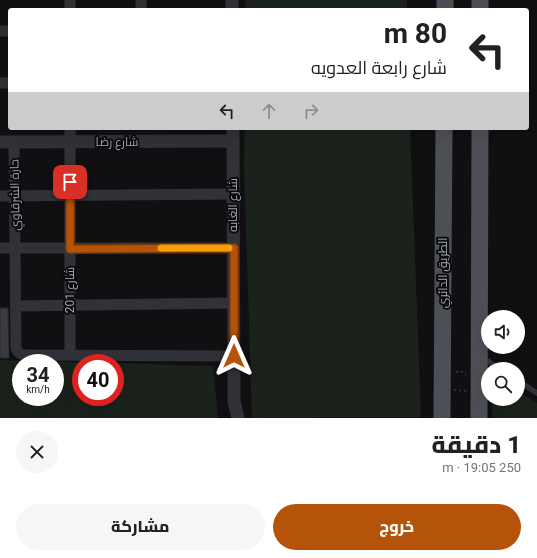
<!DOCTYPE html>
<html lang="ar">
<meta charset="utf-8">
<style>
body{margin:0;font-family:Roboto,Cairo,sans-serif;background:#f6f6f6;color:#202124;direction:rtl;height:100vh;display:flex;flex-direction:column;font-size:15px;white-space:nowrap}
*{box-sizing:border-box;margin:0}
p{font-size:13px;color:#757577}
.icon{flex:none;width:22px;height:22px;fill:none;stroke:currentColor;stroke-width:2;stroke-linecap:round;stroke-linejoin:round}
.map{position:relative;height:418px;overflow:hidden;direction:ltr}
.sheet{display:flex;flex-direction:column;background:#fff;flex:1}
.sheet>*{flex:none}
.banner{position:absolute;left:8px;top:8px;width:521px;height:122px;border-radius:4px;box-shadow:0 4px 16px #0002;direction:rtl;background:#fff;color:#202124;overflow:hidden}
.controls{position:absolute;left:481px;top:310px;display:grid;gap:8px}
.controls a{display:grid;place-items:center;width:44px;height:44px;border-radius:50%;background:#fff;box-shadow:0 4px 16px #0002;font-size:20px}
.speed{position:absolute;left:12px;top:354px;display:flex;gap:8px;font-size:20px;font-weight:700;text-align:center}
.speed>*{display:grid;place-content:center;width:52px;height:52px;border-radius:50%;background:#fff;box-shadow:0 4px 16px #0002;line-height:1}
.speed small{font-size:10px;font-weight:400}
.speed .limit{border:6px solid #d22;background:#fff;color:#111}
.pin{position:absolute;display:grid;place-items:center;width:34px;height:34px;color:#fff;margin:-17px;border-radius:8px;box-shadow:0 2px 6px #0006}
.me{position:absolute;width:44px;margin:-22px;rotate:0deg;stroke-linejoin:round;filter:drop-shadow(0 0 3px #0008)}
.turn{display:flex;align-items:center;gap:14px;height:84px;padding:0 16px;font-size:18px}
.turn .icon{width:52px;height:52px;stroke-width:2.5}
.turn b{display:block;font-size:28px;line-height:34px}
.lanes{display:flex;align-items:center;height:38px;padding:0 16px;background:#0003;justify-content:center;gap:20px;direction:ltr}
.lanes .off{opacity:.35}
.round{display:grid;place-items:center;flex:none;width:42px;height:42px;border-radius:21px;background:#f6f6f6}
.head{display:flex;align-items:center;justify-content:space-between;height:68px;padding:0 16px}
h1{font-size:24px;font-weight:800;line-height:30px}
.primary-button{display:flex;gap:8px;margin-top:auto;padding:8px 16px}
.primary-button a{flex:1;height:46px;border-radius:24px;background:#b45309;color:#fff;font-size:16px;font-weight:800;line-height:46px;text-align:center}
.primary-button a+a{background:#f6f6f6;color:#202124}
.map>svg:first-child{display:block}
.green{fill:#1a221b;fill-rule:evenodd}
.building{fill:#3a3b3f;stroke:#2a2a2e}
.lines{fill:none;stroke-linecap:round;stroke-linejoin:round}
.path{stroke:#37393e;stroke-width:1.5;stroke-dasharray:2 3;stroke-linecap:butt}
.service{stroke:#313237;stroke-width:5.5}
.minor{stroke:#313237;stroke-width:11}
.tertiary{stroke:#313237;stroke-width:13}
.primary{stroke:#4d4f56;stroke-width:17}
.route-casing{stroke:#753606;stroke-width:10}
.route{stroke:#b45309;stroke-width:7}
.slow{stroke:#f59e0b;stroke-width:7}
.labels{text-anchor:middle;dominant-baseline:central;stroke-width:4;stroke-linejoin:round;paint-order:stroke}
.street-label{font-size:12px;fill:#a1a7b3;stroke:#0b0b0d}
</style>
<div class="map">
<svg width="537" height="418" viewBox="0 0 537 418">
<rect width="100%" height="100%" fill="#101012"/>
<g class="green">
<polygon points="246,0 407,0 407,10 245,10"/>
<polygon points="245,128 410,128 421,417 252,418 244,164"/>
<path d="M0,360L101,363H81V397H115V363L213,366L218,418H0ZM21,363H55V397H21Z"/>
<polygon points="518,391 537,403 537,418 492,418 492,399 518,399"/>
</g>
<polygon class="building" points="0,308 8,308 9,358 0,358"/>
<g class="lines">
<g class="path">
<path d="M456,372C460,371 463,371 466,375"/>
<polyline points="454,390 467,391"/>
</g>
<g class="service">
<polyline points="482,357 500,369"/>
<polyline points="518,381 537,393"/>
</g>
<g class="minor">
<polyline points="141,0 141,10"/>
<polyline points="70,10 70,0"/>
<polyline points="0,31 10,31"/>
<polyline points="0,83 10,83"/>
<path d="M14,142L16,348C18,353 20,355 25,355L234,356"/>
<polyline points="0,196 233,194"/>
<polyline points="0,248 234,248"/>
<polyline points="16,306 234,303"/>
<polyline points="70,355 70,128"/>
</g>
<g class="tertiary">
<polyline points="232,0 232,10"/>
<polyline points="233,128 234,401 238,418"/>
<polyline points="0,142 233,141"/>
</g>
<g class="primary">
<polyline points="445,10 445,0"/>
<polyline points="480,10 480,0"/>
<polyline points="442,418 444,128"/>
<polyline points="479,418 480,128"/>
</g>
</g>
<g class="lines">
<defs>
<polyline id="route" points="70,182 70,249 234,248 234,356"/>
</defs>
<use href="#route" class="route-casing"/>
<use href="#route" class="route"/>
<polyline class="slow" points="161,248 229,248"/>
</g>
<g class="labels">
<g class="street-label">
<text x="117" y="142">شارع رضا</text>
<text transform="translate(15 195) rotate(-91)">حارة الشرقاوي</text>
<text transform="translate(233 205) rotate(-90)">شارع الغابه</text>
<text transform="translate(443 273) rotate(-90)">الطريق الدائري</text>
<text transform="translate(70 290) rotate(-90)">شارع 201</text>
</g>
</g>
</svg>
<div class="controls">
<a><svg class="icon" aria-label="sound" viewBox="0 0 24 24"><path d="M4 9h4l5-4v14l-5-4H4zM17 9q2 3 0 6"/></svg></a>
<a><svg class="icon" aria-label="search" viewBox="0 0 24 24"><circle cx="10" cy="10" r="6"/><path d="M15 15l6 6"/></svg></a>
</div>
<div class="speed"><div>34<small>km/h</small></div><div class="limit">40</div></div>
<div class="pin" style="left:70px;top:182px;background:#d93025"><svg class="icon" aria-label="arrive" viewBox="0 0 24 24"><path d="M6 21V4h12l-3 4 3 4H6"/></svg></div>
<svg class="me" style="left:234px;top:356px" viewBox="-20 -20 40 40"><path d="M0-17L14 15 0 8-14 15z" fill="#b45309" stroke="#fff" stroke-width="4"/></svg>
<div class="banner">
<div class="turn"><svg class="icon" aria-label="left" viewBox="0 0 24 24"><path d="M17 20v-9H6M10 6l-5 5 5 5"/></svg><div><b>80 m</b>شارع رابعة العدويه</div></div>
<div class="lanes"><svg class="icon" aria-label="left" viewBox="0 0 24 24"><path d="M17 20v-9H6M10 6l-5 5 5 5"/></svg><svg class="icon off" aria-label="ahead" viewBox="0 0 24 24"><path d="M12 20V5M6 11l6-6 6 6"/></svg><svg class="icon off" aria-label="right" viewBox="0 0 24 24"><path d="M7 20v-9h11M14 6l5 5-5 5"/></svg></div>
</div>
</div>
<section class="sheet">
<div class="head"><div><h1>1 دقيقة</h1><p>250 m · 19:05</p></div><a class="round"><svg class="icon" aria-label="close" viewBox="0 0 24 24"><path d="M6 6l12 12M18 6L6 18"/></svg></a></div>
<div class="primary-button"><a>خروج</a><a>مشاركة</a></div>
</section>
